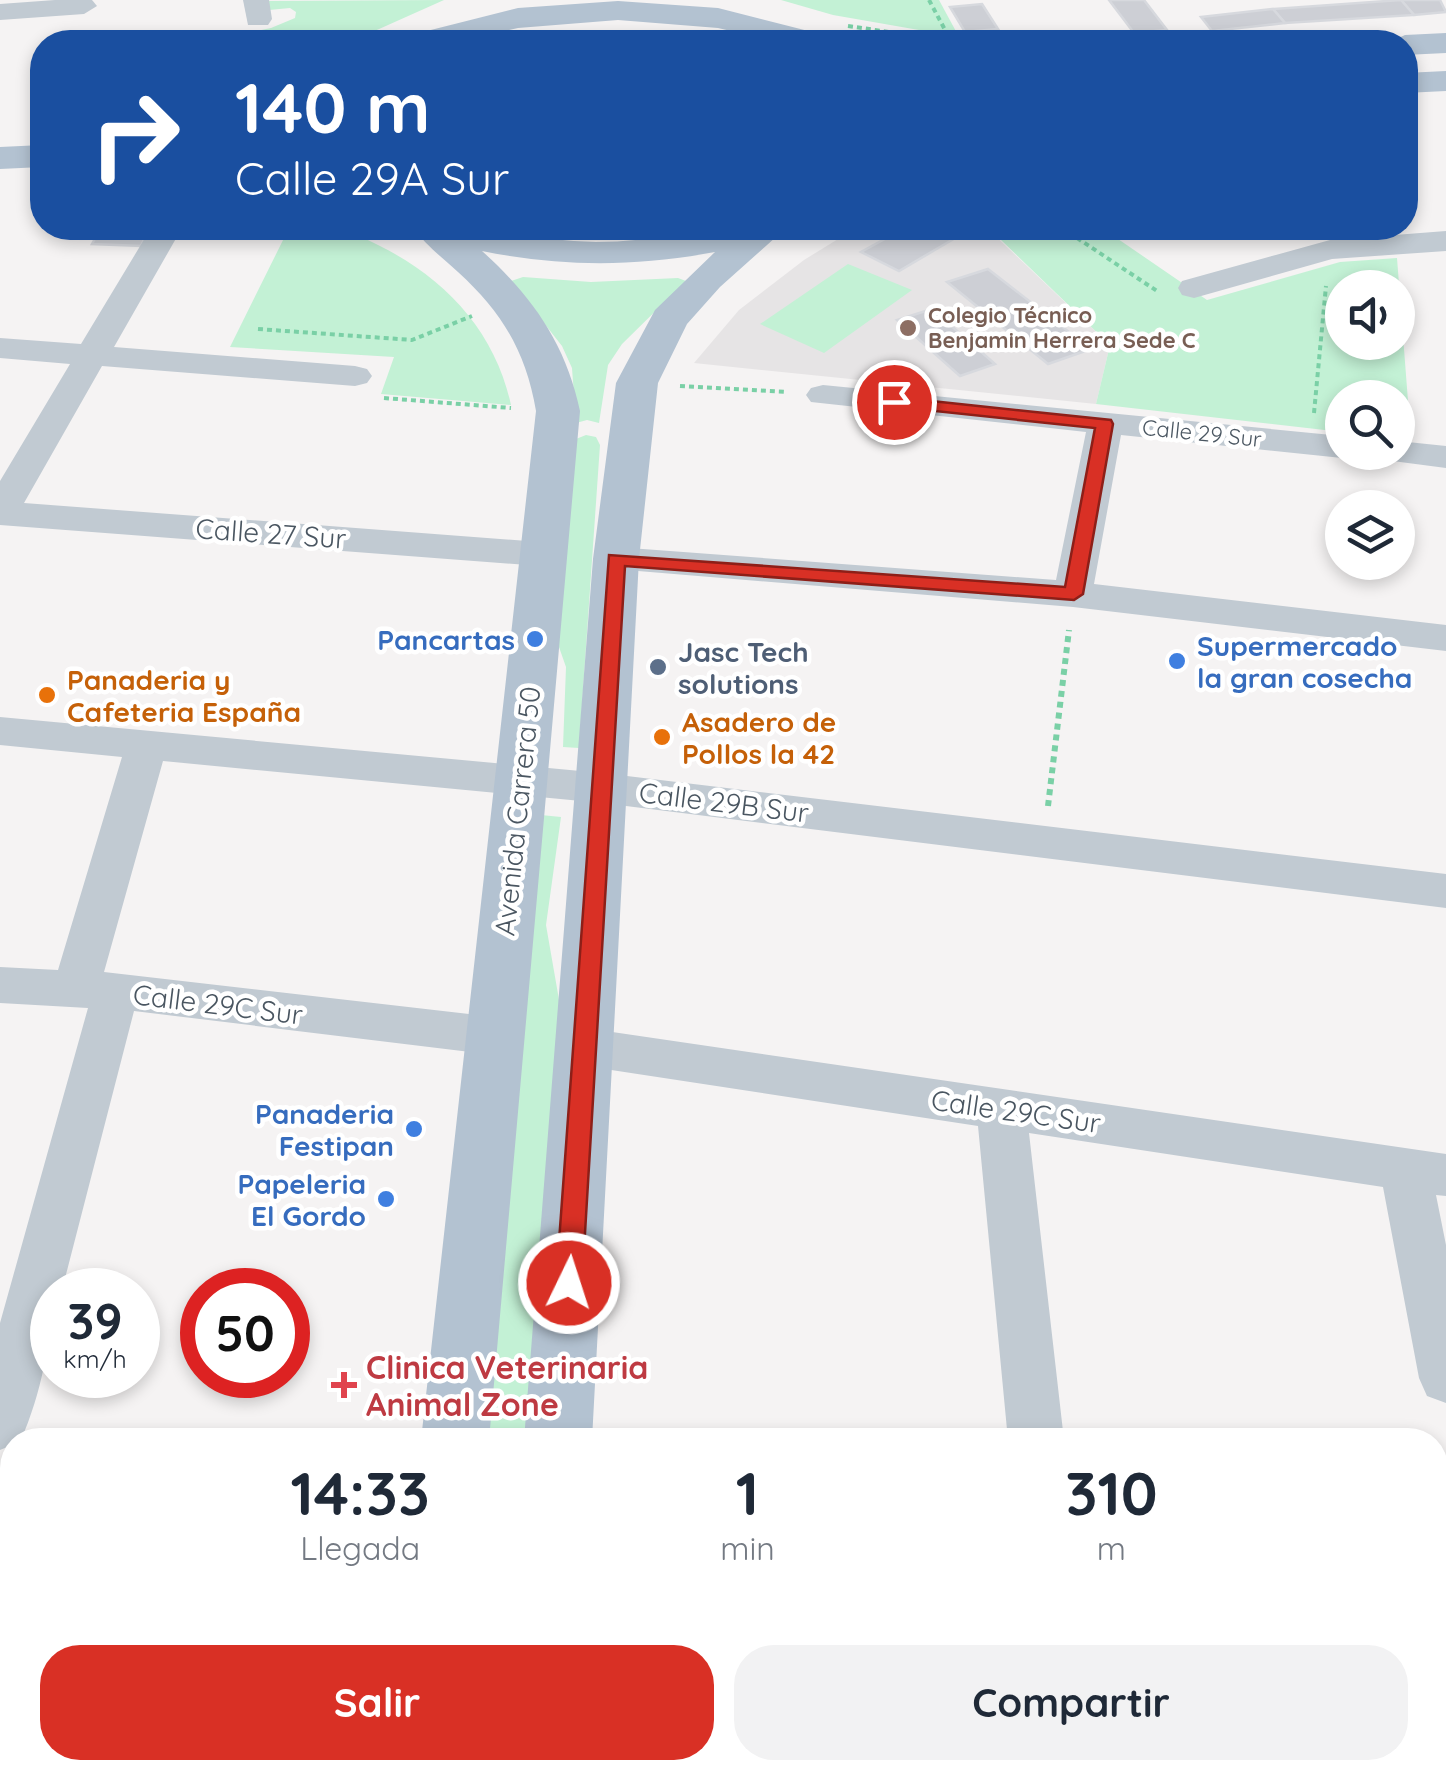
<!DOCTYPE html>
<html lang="es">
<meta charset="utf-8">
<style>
body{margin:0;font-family:Quicksand,sans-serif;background:#f2f2f3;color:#1f2937;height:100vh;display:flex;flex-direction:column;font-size:38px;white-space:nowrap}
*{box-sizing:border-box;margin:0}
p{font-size:32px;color:#747a83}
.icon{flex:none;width:55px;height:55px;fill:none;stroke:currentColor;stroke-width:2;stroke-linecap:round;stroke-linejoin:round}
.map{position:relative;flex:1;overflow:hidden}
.panel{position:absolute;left:0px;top:1428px;width:1448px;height:352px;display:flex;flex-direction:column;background:#fff;border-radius:40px 40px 0 0;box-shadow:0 5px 15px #0003}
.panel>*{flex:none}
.top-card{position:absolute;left:30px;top:30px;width:1388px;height:210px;border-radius:40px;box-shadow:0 5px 15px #0003;background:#1a4fa0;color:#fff;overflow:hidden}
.tools{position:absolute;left:1325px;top:270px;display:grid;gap:20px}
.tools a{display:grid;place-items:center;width:90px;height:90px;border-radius:50%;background:#fff;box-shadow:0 5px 15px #0003;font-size:50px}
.speed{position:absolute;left:30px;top:1268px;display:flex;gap:20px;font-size:50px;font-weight:700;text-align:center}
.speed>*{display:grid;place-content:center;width:130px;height:130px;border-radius:50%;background:#fff;box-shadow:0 5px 15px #0003;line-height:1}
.speed small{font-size:25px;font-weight:400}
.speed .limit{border:15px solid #d22;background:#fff;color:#111}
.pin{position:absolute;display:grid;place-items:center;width:85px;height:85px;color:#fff;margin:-42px;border:5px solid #fff;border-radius:50%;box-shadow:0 2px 10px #0007}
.me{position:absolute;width:110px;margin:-55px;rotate:4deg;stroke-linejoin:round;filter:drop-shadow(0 0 8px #0008)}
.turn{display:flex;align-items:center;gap:35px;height:210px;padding:0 40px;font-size:45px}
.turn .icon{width:130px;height:130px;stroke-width:2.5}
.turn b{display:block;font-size:70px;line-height:85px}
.eta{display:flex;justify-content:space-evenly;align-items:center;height:170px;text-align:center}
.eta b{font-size:60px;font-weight:700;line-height:70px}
.button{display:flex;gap:20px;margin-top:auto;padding:20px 40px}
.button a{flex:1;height:115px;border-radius:40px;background:#d93025;color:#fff;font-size:40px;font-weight:700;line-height:115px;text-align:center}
.button a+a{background:#f2f2f3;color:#1f2937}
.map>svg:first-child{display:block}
.education{fill:#e6e4e5}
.green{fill:#c3f1d5;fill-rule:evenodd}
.building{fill:#cdcfd5;stroke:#d7d9de;stroke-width:2.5}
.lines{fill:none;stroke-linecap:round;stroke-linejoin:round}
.path-far2{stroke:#7ad0a6;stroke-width:4;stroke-dasharray:5 4;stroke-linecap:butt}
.path-far1{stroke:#7ad0a6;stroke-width:6;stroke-dasharray:6 5;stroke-linecap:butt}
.path{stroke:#7ad0a6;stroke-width:8;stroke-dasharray:9 6;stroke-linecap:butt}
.minor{fill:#c1cad2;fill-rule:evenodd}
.major{fill:#b3c2d1;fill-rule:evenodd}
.route{fill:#d93025;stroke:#8d1f18;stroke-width:2.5}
.education-dot{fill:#8d6e63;stroke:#fff;stroke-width:4}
.shop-dot{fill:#3f7fe0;stroke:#fff;stroke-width:4}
.service-dot{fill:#5c6f8a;stroke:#fff;stroke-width:4}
.food-dot{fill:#e8710a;stroke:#fff;stroke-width:4}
.health-dot{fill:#e0444e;stroke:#fff;stroke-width:4}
.labels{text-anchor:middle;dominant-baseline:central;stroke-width:9;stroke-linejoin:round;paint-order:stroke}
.far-education-label{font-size:22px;font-weight:bold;fill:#785e54;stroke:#fff;text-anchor:start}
.far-street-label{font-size:22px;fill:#4a5661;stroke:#fff}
.street-label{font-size:28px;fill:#4a5661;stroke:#fff}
.shop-label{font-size:28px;font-weight:bold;fill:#366cbe;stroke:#fff;text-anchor:end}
.service-label{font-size:28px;font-weight:bold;fill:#4e5e75;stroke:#fff;text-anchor:start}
.food-label{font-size:28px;font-weight:bold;fill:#c56008;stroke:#fff;text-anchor:start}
.near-health-label{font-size:32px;font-weight:bold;fill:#be3a42;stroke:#fff;text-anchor:start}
</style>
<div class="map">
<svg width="1446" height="1779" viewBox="0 0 1446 1779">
<rect width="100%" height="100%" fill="#f5f3f3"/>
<polygon class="education" points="856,228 987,228 1110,345 1096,404 694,363 739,310 804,260"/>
<g class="green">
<polygon points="444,0 350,42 236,42 236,35 271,28 295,18 296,12 290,8 269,10 267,1"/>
<polygon points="781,0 939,0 959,37 833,15"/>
<path d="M289,228C304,227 320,226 335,228C350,229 365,239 378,245C445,278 495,331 511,405L381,394L394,357L230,347Z"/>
<path d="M1051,228H1102L1207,300L1340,262L1397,258L1411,440L1398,439V398H1342V432L1096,404L1110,345L1001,240ZM1342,288H1398V342H1342Z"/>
<polygon points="848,264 912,290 824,353 760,324"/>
<polygon points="523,277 591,282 678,278 686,281 622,344 608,365 599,423 587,420 576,423 572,368 562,346 511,281"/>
<polygon points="586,435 596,437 600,445 579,748 563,747 566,667 553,630 576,439"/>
<polygon points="541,815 561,817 546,925 566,1040 533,1440 475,1440"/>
</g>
<g class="building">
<polygon points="1109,0 1144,0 1167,30 1134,33"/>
<polygon points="1401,0 1440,0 1446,12 1414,15"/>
<polygon points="1401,0 1414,15 1285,23 1273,9"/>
<polygon points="982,4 998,29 965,32 950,7"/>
<polygon points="1273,9 1285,23 1212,31 1201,17"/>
<polygon points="101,228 149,228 141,246 92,244"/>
<polygon points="905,228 937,228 957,237 899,271 861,252"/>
<polygon points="988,269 1091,349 1048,364 947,282"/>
<polygon points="932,309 995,364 960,376 897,320"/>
</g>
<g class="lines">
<g class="path-far2">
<polyline points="929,0 951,41"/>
<polyline points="848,26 951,41"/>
<polyline points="1062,228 1157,291"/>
<polyline points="258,329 412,340 472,316"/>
<polyline points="680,386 787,392"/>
<polyline points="384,398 511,408"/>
<polyline points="1314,413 1326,286"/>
</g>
<polyline class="path-far1" points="1048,806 1069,630"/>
<polyline class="path" points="0,1681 12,1681"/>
<g class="minor">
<polygon points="55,0 92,0 97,6 84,14 0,20 0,4"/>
<polygon points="243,0 269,0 272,19 268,25 248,25"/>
<polygon points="151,228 182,228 114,347 355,366 367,369 372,376 367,383 355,386 102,366 24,503 541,542 554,545 560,554 554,563 541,566 0,525 0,481 70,364 0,358 0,338 81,344"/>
<polygon points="1446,231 1446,251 1332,259 1194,298 1182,295 1178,288 1182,281 1330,240"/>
<polygon points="823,385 1342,436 1342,452 1355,455 1342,458 1121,435 1094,584 1446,625 1446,651 1073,607 602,568 597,559 602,550 616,547 1056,580 1086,432 811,402 806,395 811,388"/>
<polygon points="1398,441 1446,446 1446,468 1385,460 1380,452 1398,452"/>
<path d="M0,717L602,773L1446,874V908L602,803L163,761L104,972L495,1017L512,1023L519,1036L512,1049L495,1055L134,1011L62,1290H52C52,1340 41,1394 21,1440H12V1445L0,1450V1323L88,1008L0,1003V967L58,970L122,757L0,745Z"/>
<polygon points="585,1028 1446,1154 1446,1196 1436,1195 1446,1245 1446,1403 1427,1396 1419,1378 1383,1187 1029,1133 1064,1440 1008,1440 978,1126 585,1066 568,1061 561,1047 568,1033"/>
<polygon points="1038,1768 1100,1768 1102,1779 1038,1779"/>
</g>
<g class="major">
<polygon points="618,1 718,8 824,35 829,42 778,42 718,28 618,20 518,28 458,42 406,42 411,35 518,8"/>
<polygon points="1446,33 1446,53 1405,55 1405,42 1390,42 1405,35"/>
<polygon points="1446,71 1446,91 1405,93 1405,73"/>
<polygon points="42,145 42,167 0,169 0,147"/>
<path d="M414,228C475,224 534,241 596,242C660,242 722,224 786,228L720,287L687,324L658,383L639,559L592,1440H524L593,559L616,383L655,310L715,252C635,267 561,267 482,251C532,296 566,344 580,411L489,1440H421L536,411C526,352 502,312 458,272C443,258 425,245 414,228Z"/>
<polygon points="384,1768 460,1768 460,1779 382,1779"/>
<polygon points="498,1768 574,1768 575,1779 497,1779"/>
</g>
</g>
<polygon class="route" points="894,397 1111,420 1113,424 1083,594 1074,600 625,566 582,1283 578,1291 569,1294 560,1291 556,1283 609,555 1065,587 1095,428 887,406 887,398"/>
<circle class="education-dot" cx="908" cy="328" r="10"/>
<g class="shop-dot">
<circle cx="535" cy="639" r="10"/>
<circle cx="1177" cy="661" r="10"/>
<circle cx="414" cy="1129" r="10"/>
<circle cx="386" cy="1199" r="10"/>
</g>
<circle class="service-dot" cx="658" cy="667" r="10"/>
<g class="food-dot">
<circle cx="47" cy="695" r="10"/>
<circle cx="662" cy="737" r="10"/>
</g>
<path class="health-dot" d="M339 1370h10v10h10v10h-10v10h-10v-10h-10v-10h10z"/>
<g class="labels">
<g class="far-education-label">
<text x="928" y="315">Colegio Técnico<tspan x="928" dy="25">Benjamin Herrera Sede C</tspan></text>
</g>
<g class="far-street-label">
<text transform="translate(1202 433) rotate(6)">Calle 29 Sur</text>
</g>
<g class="street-label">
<text transform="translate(271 533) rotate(4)">Calle 27 Sur</text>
<text transform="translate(724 802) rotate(7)">Calle 29B Sur</text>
<text transform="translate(517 811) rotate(-84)">Avenida Carrera 50</text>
<text transform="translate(218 1004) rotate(7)">Calle 29C Sur</text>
<text transform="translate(1016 1111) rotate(8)">Calle 29C Sur</text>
</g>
<g class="shop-label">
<text x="515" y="639">Pancartas</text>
<text x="1197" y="645" text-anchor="start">Supermercado<tspan x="1197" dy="32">la gran cosecha</tspan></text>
<text x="394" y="1113">Panaderia<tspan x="394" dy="32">Festipan</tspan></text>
<text x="366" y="1183">Papeleria<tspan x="366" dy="32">El Gordo</tspan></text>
</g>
<g class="service-label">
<text x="678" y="651">Jasc Tech<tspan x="678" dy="32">solutions</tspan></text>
</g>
<g class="food-label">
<text x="67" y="679">Panaderia y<tspan x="67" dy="32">Cafeteria España</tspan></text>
<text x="682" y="721">Asadero de<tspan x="682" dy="32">Pollos la 42</tspan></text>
</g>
<g class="near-health-label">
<text x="366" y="1367">Clinica Veterinaria<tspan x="366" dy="37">Animal Zone</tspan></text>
</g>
</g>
</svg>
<div class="tools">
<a><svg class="icon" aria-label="sound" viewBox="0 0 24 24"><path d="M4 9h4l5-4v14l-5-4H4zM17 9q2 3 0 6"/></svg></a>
<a><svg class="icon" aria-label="search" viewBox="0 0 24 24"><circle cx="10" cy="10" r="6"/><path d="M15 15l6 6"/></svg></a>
<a><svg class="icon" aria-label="layers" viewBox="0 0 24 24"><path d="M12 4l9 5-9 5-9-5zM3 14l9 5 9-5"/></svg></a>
</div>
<div class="speed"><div>39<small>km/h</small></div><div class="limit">50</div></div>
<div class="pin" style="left:894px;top:402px;background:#d93025"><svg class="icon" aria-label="arrive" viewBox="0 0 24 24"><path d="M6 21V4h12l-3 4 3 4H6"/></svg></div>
<svg class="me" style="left:569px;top:1283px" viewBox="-20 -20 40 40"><circle r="17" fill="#d93025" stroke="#fff" stroke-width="3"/><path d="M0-11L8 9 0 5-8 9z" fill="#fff"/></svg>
<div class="top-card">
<div class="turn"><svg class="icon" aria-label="right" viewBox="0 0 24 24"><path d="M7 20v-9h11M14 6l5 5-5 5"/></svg><div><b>140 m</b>Calle 29A Sur</div></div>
</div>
<section class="panel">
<div class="eta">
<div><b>14:33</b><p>Llegada</p></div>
<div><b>1</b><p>min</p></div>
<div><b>310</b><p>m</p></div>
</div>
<div class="button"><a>Salir</a><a>Compartir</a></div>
</section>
</div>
